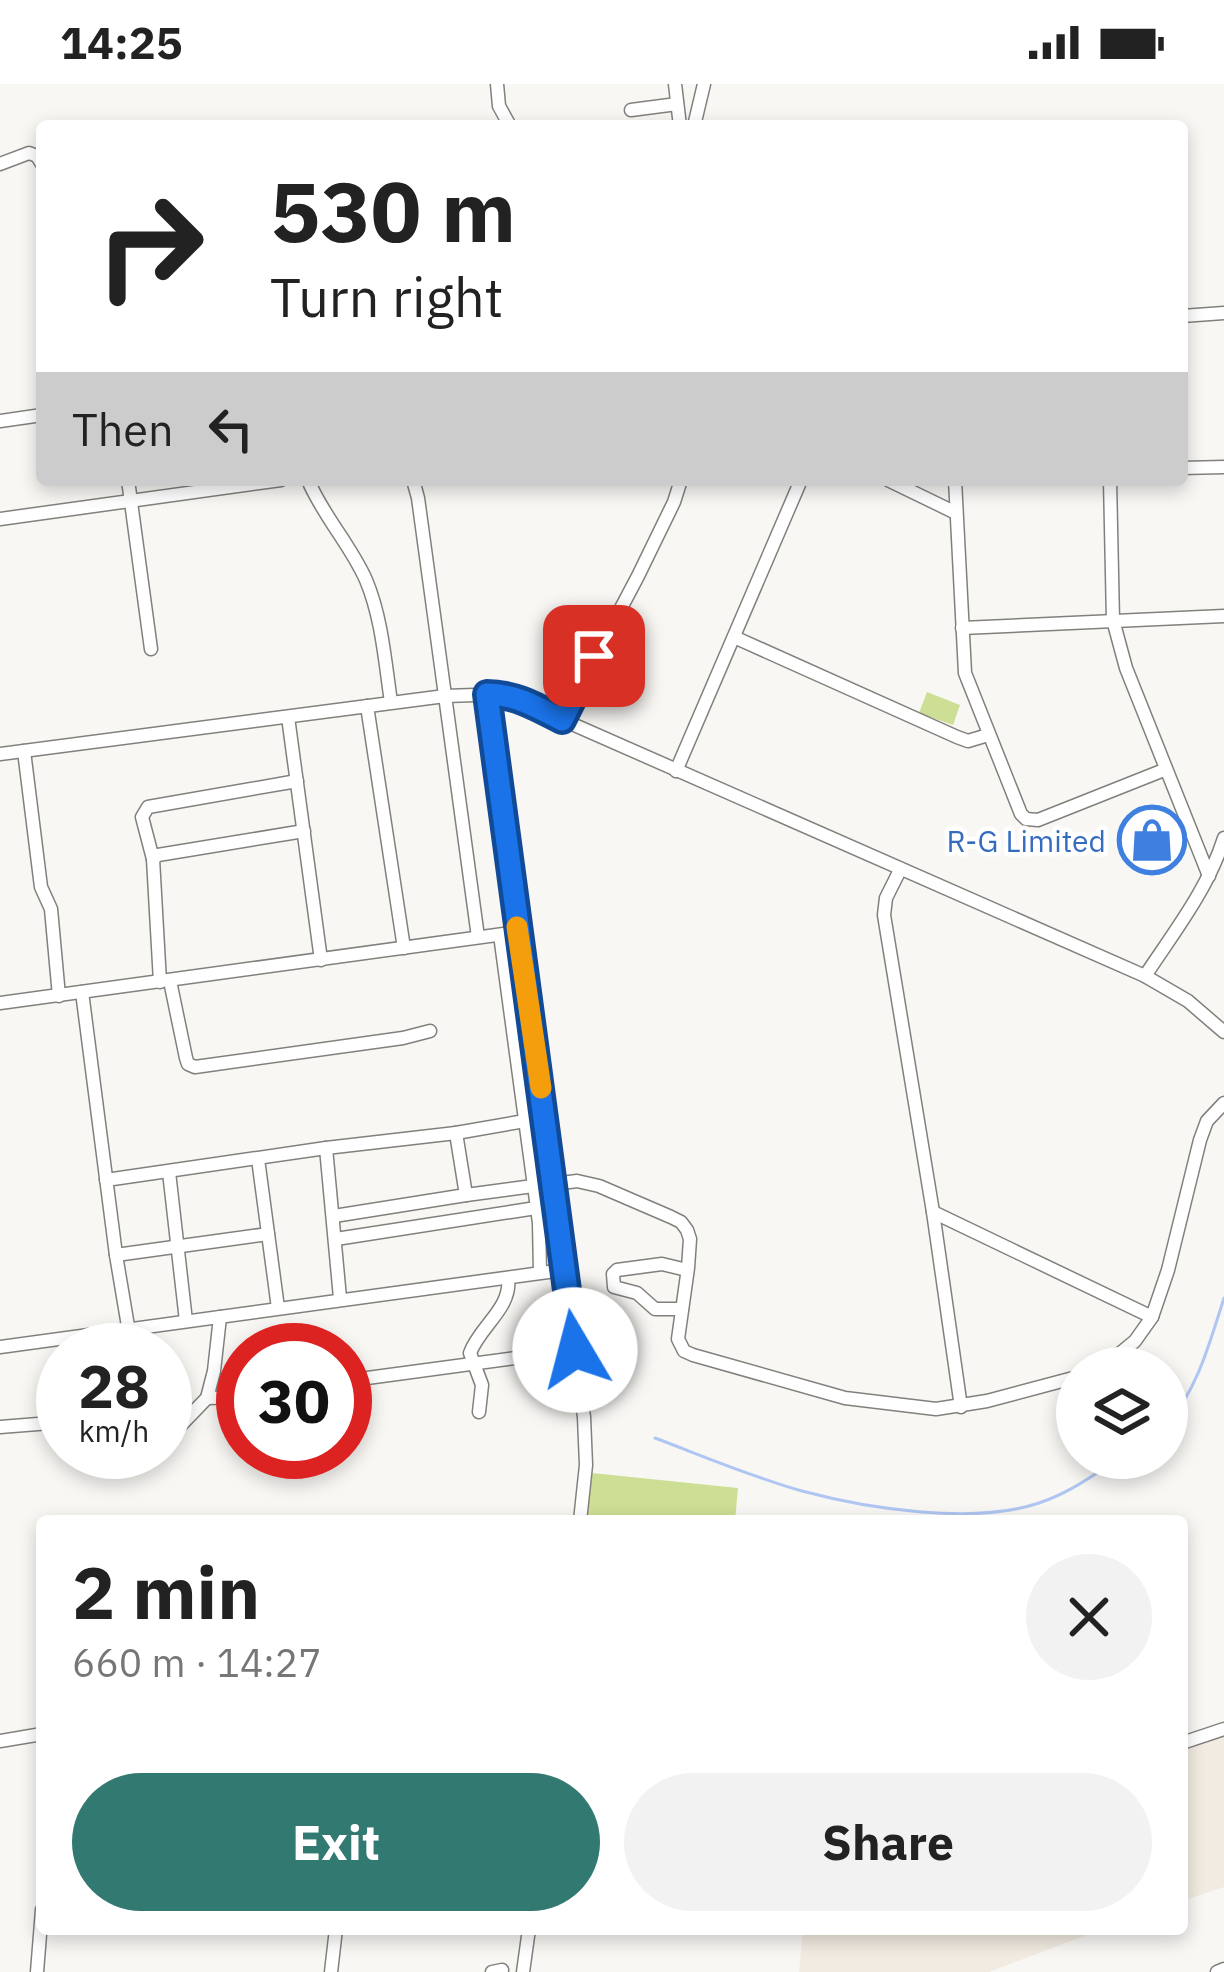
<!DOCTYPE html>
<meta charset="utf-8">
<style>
body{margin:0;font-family:"IBM Plex Sans",sans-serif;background:#f2f2f2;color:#222;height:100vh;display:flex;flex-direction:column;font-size:45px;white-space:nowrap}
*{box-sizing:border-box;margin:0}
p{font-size:39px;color:#767676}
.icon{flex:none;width:66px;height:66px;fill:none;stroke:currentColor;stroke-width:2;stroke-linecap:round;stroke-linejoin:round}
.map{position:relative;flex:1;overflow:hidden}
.sheet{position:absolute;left:36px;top:1431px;width:1152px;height:420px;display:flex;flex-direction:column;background:#fff;border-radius:12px;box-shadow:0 6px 18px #0003}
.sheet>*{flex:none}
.top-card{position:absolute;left:36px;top:36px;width:1152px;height:366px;border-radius:12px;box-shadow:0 6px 18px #0003;background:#fff;color:#222;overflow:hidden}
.fabs{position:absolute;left:1056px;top:1263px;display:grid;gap:24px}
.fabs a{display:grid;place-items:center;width:132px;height:132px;border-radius:50%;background:#fff;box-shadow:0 6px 18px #0003;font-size:60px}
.speed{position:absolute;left:36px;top:1239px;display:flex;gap:24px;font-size:60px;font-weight:700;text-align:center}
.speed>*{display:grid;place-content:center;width:156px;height:156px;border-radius:50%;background:#fff;box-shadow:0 6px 18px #0003;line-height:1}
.speed small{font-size:30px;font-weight:400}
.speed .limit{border:18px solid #d22;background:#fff;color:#111}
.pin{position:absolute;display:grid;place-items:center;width:102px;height:102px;color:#fff;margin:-51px;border-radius:24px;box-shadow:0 6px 18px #0006}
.me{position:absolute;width:132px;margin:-66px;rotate:352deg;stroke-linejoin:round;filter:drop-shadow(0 0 9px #0008)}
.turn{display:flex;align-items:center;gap:42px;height:252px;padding:0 36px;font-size:54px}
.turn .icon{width:156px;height:156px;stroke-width:2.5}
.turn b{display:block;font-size:84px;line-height:102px}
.then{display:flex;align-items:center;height:114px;padding:0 36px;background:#0003;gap:24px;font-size:45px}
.round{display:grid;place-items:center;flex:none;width:126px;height:126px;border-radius:63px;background:#f2f2f2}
.head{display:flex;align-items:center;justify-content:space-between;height:204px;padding:0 36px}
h1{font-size:72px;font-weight:700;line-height:90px}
.button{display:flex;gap:24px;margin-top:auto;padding:24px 36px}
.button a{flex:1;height:138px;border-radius:72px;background:#327971;color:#fff;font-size:48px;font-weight:700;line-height:138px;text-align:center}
.button a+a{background:#f2f2f2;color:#222}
.status{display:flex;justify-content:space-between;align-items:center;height:84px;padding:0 60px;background:#fff;direction:ltr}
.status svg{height:33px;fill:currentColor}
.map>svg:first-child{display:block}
.built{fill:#f1ebe1}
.pitch{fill:#cddf94}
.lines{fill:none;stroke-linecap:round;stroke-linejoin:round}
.stream{stroke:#afc6f3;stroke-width:3}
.minor-casing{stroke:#82807d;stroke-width:15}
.minor{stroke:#fff;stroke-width:12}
.route-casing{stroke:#114b97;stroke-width:30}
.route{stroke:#1a73e8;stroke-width:21}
.slow{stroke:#f59e0b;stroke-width:21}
.labels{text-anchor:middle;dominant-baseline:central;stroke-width:9;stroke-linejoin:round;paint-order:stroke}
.shop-label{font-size:30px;fill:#366cbe;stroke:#fff;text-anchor:end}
</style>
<div class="status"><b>14:25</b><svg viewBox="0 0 49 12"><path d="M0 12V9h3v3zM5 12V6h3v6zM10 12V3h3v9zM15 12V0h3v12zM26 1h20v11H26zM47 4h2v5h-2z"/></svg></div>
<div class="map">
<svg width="1224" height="1888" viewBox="0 0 1224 1888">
<rect width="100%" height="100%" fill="#f9f7f4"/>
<g class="built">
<polygon points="1224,1654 1224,1803 1182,1817 1182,1666"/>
<polygon points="803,1845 1103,1845 989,1888 799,1888"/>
</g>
<g class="pitch">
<polygon points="927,608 960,621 953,641 919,629"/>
<polygon points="592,1389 738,1404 735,1437 587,1437"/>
</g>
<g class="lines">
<g class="stream">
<path d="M1167,1340C1198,1305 1210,1257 1224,1214"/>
<path d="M655,1354C703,1372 752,1393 802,1407C869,1425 974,1441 1039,1419C1069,1409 1094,1391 1120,1374"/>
</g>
<defs>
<g id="minor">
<polyline points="497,0 499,22 510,42"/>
<polyline points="675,0 680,42"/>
<polyline points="631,26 677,20"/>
<polyline points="694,42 704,0"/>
<polyline points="0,80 29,69 37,72 42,80"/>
<polyline points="1182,232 1224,229"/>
<polyline points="0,337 42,331"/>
<polyline points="1182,384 1224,383"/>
<polyline points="128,396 151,565"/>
<path d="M308,396C323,432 350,460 366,496C382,534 385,578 391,618"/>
<polyline points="413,396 418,414 478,853"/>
<polyline points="888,396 956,429"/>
<polyline points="955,396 965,589 1021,730 1026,735 1038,736 1164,686"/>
<polyline points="1110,396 1113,536 1126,584 1209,792"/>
<polyline points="0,435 281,396"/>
<polyline points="962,544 1224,532"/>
<polyline points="734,553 957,653 968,657 988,651"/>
<polyline points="487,610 584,1333 586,1381 580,1437"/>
<polyline points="367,622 404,864"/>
<polyline points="288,633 321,876"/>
<polyline points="562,636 638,492 674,418 681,396"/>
<polyline points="24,667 41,803 51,825 59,912"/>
<polyline points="0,670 445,612 504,610 1145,892 1188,917 1224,948"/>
<polyline points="676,687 801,396"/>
<polyline points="153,775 142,733 148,723 297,697"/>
<polyline points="900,786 886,814 884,831 933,1128 961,1323"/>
<polyline points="500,851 539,1139 540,1188"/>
<path d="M1145,892C1174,848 1208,805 1224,754"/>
<polyline points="170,897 186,974 188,980 195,983 403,954 430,947"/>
<polyline points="160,898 153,775 158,771 304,747"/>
<polyline points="82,908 116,1171 132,1266"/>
<polyline points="0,919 518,848"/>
<polyline points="456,1049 525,1037"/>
<polyline points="326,1064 340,1214"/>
<polyline points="258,1075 278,1224"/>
<polyline points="169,1088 186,1237"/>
<polyline points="106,1096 326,1064 456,1049 466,1111 533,1102"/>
<polyline points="554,1100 577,1097 599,1102 671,1133 681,1138 687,1146 690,1155 688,1184 678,1255 684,1267 693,1271 845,1314 936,1325 987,1317 1077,1293"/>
<polyline points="933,1128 1152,1233"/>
<polyline points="334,1132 466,1111"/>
<polyline points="336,1155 536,1124"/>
<polyline points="116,1171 268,1150"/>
<polyline points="682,1225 655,1225 637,1209 614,1203 613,1190 617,1186 662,1180 687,1186"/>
<polyline points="0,1263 563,1186"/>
<polyline points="1098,1284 1112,1276 1135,1257 1152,1233 1168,1186 1200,1056 1207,1037 1224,1019"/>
<polyline points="345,1297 575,1266"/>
<polyline points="207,1314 243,1313"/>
<path d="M479,1328L482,1301L470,1269C480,1242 512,1224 508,1194"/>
<polyline points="180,1342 207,1314 214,1287 220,1233"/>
<polyline points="0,1343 63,1338"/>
<polyline points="0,1657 42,1650"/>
<polyline points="1182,1659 1224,1645"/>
<polyline points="37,1888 42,1826"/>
<polyline points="331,1888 336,1845"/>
<polyline points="492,1888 502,1886"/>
<polyline points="523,1888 529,1845"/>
<polyline points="1217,1888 1224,1885"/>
</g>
</defs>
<use href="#minor" class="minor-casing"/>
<use href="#minor" class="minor"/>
</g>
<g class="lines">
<defs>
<path id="route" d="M575,1266L487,610C515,610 537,623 562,636L594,572"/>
</defs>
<use href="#route" class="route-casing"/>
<use href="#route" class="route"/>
<polyline class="slow" points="517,843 541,1004"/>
</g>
<defs>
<symbol id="shop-ring" viewBox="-11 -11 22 22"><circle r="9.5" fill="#fff" stroke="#3f7fe0" stroke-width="1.5"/><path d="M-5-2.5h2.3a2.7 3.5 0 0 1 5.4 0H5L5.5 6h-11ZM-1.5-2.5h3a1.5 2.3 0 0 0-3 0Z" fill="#3f7fe0"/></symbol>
</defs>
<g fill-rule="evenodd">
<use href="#shop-ring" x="1114" y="718" width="76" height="76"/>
</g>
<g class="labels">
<g class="shop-label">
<text x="1106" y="756">R-G Limited</text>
</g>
</g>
</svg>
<div class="fabs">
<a><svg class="icon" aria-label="layers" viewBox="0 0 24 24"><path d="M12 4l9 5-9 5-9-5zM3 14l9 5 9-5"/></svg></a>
</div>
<div class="speed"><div>28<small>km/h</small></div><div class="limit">30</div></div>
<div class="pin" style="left:594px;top:572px;background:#d93025"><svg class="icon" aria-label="arrive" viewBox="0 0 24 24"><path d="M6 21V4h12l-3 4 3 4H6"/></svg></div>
<svg class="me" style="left:575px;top:1266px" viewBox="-20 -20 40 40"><circle r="19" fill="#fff"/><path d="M0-13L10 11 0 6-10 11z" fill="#1a73e8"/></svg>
<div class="top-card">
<div class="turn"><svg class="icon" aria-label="right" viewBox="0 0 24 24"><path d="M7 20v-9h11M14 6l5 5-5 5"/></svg><div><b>530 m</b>Turn right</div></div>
<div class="then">Then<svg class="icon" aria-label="left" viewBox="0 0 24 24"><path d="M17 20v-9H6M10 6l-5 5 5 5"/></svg></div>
</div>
<section class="sheet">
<div class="head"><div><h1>2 min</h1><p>660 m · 14:27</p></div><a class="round"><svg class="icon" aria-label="close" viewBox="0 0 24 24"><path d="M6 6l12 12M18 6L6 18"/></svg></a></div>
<div class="button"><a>Exit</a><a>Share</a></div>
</section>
</div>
